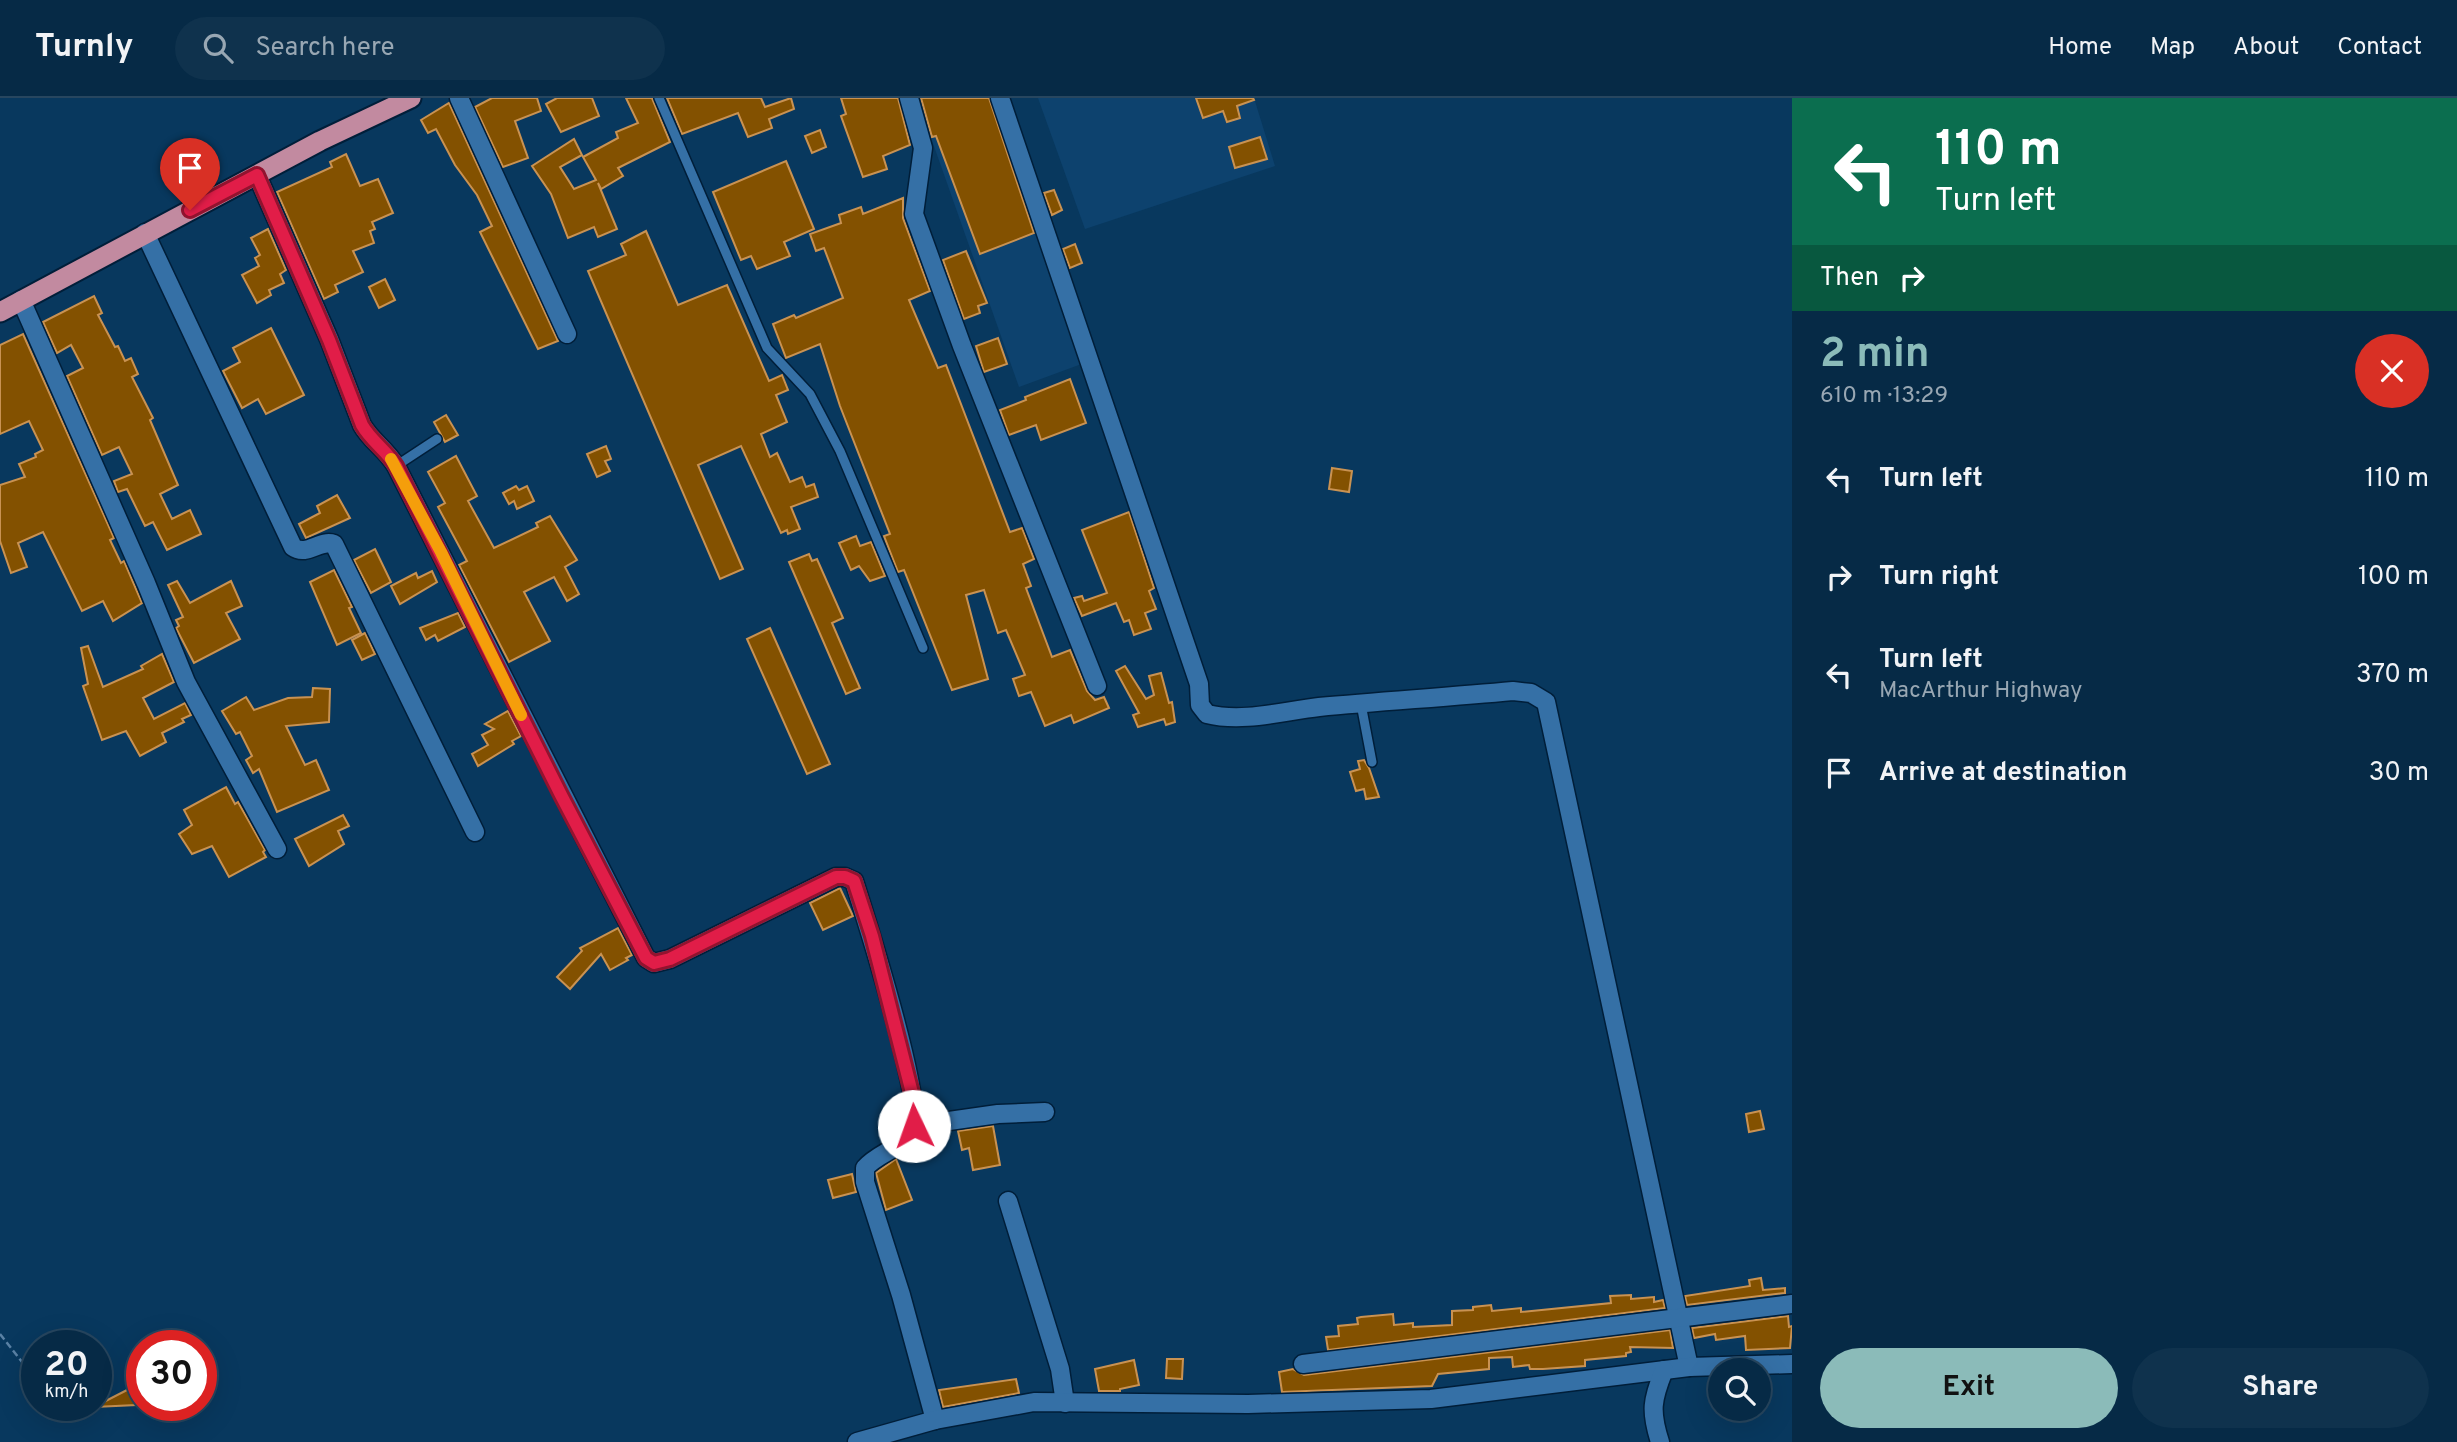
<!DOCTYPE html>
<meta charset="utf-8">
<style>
body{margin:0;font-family:Overpass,sans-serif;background:#0f324d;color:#f1f3f6;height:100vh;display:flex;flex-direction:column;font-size:26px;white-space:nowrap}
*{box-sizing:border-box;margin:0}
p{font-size:23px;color:#98a7b3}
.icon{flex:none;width:38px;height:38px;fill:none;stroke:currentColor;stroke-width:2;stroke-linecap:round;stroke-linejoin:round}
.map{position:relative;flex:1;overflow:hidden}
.side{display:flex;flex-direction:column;background:#062a46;width:665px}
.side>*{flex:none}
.top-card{background:#0b6e4f;color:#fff;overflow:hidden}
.controls{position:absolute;left:1708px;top:1260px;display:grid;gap:14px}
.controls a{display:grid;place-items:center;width:63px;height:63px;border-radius:50%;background:#062a46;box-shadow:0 7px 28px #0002,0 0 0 2px #27465f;font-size:35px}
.speed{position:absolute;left:21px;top:1232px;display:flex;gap:14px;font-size:35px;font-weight:700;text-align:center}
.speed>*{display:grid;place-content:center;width:91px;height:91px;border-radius:50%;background:#062a46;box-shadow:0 7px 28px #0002,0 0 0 2px #27465f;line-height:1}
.speed small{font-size:18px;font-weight:400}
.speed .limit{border:10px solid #d22;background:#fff;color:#111}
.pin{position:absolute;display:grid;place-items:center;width:60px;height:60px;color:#fff;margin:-72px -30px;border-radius:50% 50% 50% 0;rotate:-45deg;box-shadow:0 0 7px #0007}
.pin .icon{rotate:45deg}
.me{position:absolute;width:77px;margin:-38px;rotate:357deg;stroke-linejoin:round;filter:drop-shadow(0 0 5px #0008)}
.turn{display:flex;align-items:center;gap:24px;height:147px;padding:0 28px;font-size:32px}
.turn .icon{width:91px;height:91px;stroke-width:2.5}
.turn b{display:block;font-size:49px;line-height:60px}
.then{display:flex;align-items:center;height:66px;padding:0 28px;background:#0003;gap:14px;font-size:26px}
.round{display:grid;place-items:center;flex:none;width:74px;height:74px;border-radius:37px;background:#0f324d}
.head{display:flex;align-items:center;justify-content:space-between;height:119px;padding:0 28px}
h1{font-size:42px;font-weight:700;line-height:52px;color:#8bbbb9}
.primary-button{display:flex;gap:14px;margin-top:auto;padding:14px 28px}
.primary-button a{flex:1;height:80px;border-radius:42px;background:#8bbbb9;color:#111;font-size:28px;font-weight:700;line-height:80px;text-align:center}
.primary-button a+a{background:#0f324d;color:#f1f3f6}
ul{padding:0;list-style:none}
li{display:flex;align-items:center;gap:21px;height:98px;padding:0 28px}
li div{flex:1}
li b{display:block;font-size:26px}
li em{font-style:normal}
header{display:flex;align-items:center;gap:42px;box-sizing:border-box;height:98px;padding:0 35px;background:#062a46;border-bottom:2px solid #27465f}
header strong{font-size:33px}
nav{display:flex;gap:38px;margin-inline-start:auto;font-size:24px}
.search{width:490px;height:63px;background:#0f324d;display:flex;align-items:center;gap:18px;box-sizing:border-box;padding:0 24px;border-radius:38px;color:#98a7b3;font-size:26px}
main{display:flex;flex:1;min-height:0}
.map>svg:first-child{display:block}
.built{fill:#0d426e}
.building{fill:#835100;stroke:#c99252;stroke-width:2}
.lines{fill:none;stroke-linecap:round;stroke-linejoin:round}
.service-casing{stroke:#001e39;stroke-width:12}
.minor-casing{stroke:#001e39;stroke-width:21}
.trunk-casing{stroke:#001e39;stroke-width:23}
.path{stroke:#5a81a4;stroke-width:2.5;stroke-dasharray:7 3.5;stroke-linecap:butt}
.service{stroke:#3570a6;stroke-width:9}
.minor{stroke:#3570a6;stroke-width:18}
.trunk{stroke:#c28aa0;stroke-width:19}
.route-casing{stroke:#92132f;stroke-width:18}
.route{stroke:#e11d48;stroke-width:12}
.slow{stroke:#f59e0b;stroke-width:12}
</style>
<header>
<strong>Turnly</strong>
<div class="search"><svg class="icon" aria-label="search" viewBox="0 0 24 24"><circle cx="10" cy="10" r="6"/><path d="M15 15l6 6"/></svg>Search here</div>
<nav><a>Home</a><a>Map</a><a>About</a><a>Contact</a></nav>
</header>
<main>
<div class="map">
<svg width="1792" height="1344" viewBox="0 0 1792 1344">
<rect width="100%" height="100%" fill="#08385e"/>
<g class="built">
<polygon points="917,0 999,0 1087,264 1019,289"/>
<polygon points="1038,0 1254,0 1275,68 1085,131"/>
</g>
<g class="building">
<polygon points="492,0 537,0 541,13 515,23 528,60 503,69 475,9"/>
<polygon points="557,0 592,0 599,18 561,34 546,6"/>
<polygon points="626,0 652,0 670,44 618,70 623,78 601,91 598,85 617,131 598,139 594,129 568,140 551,96 532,68 574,41 582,57 560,69 574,91 596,82 583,59 618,40 616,34 638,25"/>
<polygon points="667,0 761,0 765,9 791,0 794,11 769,21 772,30 748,39 738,15 682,36"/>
<polygon points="841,0 898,0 910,47 883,58 887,71 863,79 841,18 846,16"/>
<polygon points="921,0 989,0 1034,135 980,156 936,38 932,39"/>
<polygon points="1196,0 1253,0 1254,2 1237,8 1240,20 1227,24 1223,13 1203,20"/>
<polygon points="449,5 558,243 538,251 480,134 492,128 477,97 455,67 436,31 428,35 421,22"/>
<polygon points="820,32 826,49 812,55 805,38"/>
<polygon points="1260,39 1267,61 1235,70 1229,49"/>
<polygon points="346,56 360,88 378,81 393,115 372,124 375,131 370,133 374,145 353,153 363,174 335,187 338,194 324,201 277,94 332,69 330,64"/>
<polygon points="786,63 814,131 784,144 790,158 757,171 751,158 741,162 713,94"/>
<polygon points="1054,92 1062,112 1052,117 1044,95"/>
<polygon points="903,100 903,120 930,193 909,202 938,270 946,267 1010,434 1022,430 1034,461 1023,466 1031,488 1026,490 1052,559 1070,552 1087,593 1095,602 1104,599 1109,610 1074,625 1071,617 1045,628 1031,594 1019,598 1013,581 1025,577 1006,532 998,535 984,492 966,497 988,581 952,592 904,472 898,474 884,438 890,436 840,308 820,246 786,260 773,226 794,217 796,220 843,200 824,150 816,153 810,136 841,125 839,117 861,109 863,116"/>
<polygon points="268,131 286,172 280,176 284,185 269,192 271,197 257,205 242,177 259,168 255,160 260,157 251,140"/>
<polygon points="646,133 678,207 727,187 769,283 782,277 788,292 776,297 787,324 761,336 770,359 777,355 790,384 802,379 806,389 814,386 818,399 791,409 800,431 788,436 787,432 781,435 741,348 698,367 743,471 720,481 588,173 626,157 621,146"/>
<polygon points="1075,146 1082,165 1070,170 1063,151"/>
<polygon points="966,153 987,205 978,208 980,215 964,221 943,162"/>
<polygon points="385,181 395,202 379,210 369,189"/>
<polygon points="94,198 102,215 98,217 115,249 118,248 125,263 131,260 138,276 132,279 153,320 150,322 178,387 160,396 172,421 190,412 201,436 167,452 153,424 145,428 127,391 118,394 114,383 132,376 119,349 102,357 67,278 83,270 71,247 57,255 43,224"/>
<polygon points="271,230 304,297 266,316 258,301 242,310 223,273 240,264 233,250"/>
<polygon points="23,236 114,440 110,442 121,465 124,463 142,505 113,523 103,503 82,513 43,434 18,445 27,469 11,475 0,443 0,387 25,379 19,366 36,359 35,356 43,352 29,323 0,336 0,247"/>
<polygon points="998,240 1007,266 984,274 976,248"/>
<polygon points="1070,281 1086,325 1041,342 1036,327 1009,337 1000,312 1026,302 1025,299"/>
<polygon points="446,317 458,337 445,344 434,324"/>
<polygon points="606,348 611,361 605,363 610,373 597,379 587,356"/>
<polygon points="456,358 477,398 468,403 494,450 538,429 536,425 550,418 577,462 565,469 579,496 567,503 554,479 524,494 550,543 509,564 459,467 467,463 438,409 445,405 428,374"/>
<polygon points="1332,370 1352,373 1349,394 1329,391"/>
<polygon points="516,388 519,392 527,388 534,403 517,411 514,403 509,406 503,395"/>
<polygon points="337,397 350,420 306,440 299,426 320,415 317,408"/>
<polygon points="1129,414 1154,490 1149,493 1156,511 1145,515 1151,531 1134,537 1129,522 1124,524 1116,505 1082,518 1074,500 1082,498 1084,503 1107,495 1082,432"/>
<polygon points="856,438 860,448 871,444 885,478 870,483 859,468 851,472 839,445"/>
<polygon points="375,451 391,484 371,495 354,462"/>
<polygon points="809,456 812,463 817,461 843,520 832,525 860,590 846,596 789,464"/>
<polygon points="334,472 352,509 349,510 361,535 337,547 310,484"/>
<polygon points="432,473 437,484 400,506 391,488 416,475 418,480"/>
<polygon points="177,483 190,505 231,483 242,508 226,515 240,541 194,565 176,530 179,528 176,522 183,519 168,487"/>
<polygon points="458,515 465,529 438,543 435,537 426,542 420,530"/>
<polygon points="770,530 830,666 807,676 747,541"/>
<polygon points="365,535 375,556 362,562 352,542"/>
<polygon points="88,548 103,589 143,571 141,568 162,556 174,584 143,600 154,621 185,605 191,617 182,621 184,624 162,635 166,644 140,658 126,633 102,642 83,588 88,586 81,550"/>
<polygon points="1125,568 1146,601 1154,597 1149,578 1161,575 1169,605 1172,604 1175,624 1166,627 1164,621 1138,629 1133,617 1139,615 1116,573"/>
<polygon points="313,590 330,591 329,624 286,628 305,667 316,662 329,692 277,714 259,671 253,675 246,662 252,658 240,634 236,636 222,613 246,599 254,612 288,600 312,599"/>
<polygon points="508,613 521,638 512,643 514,646 478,668 472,656 488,647 482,637 494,631 485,626"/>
<polygon points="1364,662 1369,670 1379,699 1366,701 1364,691 1356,693 1350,674 1360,671 1358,663"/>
<polygon points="226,689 235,706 238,704 265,752 263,754 266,759 229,779 212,748 192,756 179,736 192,727 184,712"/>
<polygon points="343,717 349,728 338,733 344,746 309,768 295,741"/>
<polygon points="840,790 853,818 823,832 810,805"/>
<polygon points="618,830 632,857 626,860 628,862 610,872 601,856 570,891 557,879 582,853 580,850"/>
<polygon points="1760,1013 1764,1031 1749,1034 1746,1016"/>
<polygon points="993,1028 1000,1067 973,1072 969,1050 962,1052 958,1033"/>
<polygon points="896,1061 912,1102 886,1112 876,1075"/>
<polygon points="852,1076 856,1094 833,1100 828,1082"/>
<polygon points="1761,1180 1763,1192 1785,1190 1785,1195 1687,1207 1685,1198 1750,1188 1749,1182"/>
<polygon points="1631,1197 1631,1201 1654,1199 1654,1204 1663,1202 1665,1210 1328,1252 1326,1239 1339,1238 1338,1228 1358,1226 1357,1220 1361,1219 1393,1216 1394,1227 1413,1225 1413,1229 1452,1227 1452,1213 1473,1212 1473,1209 1491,1207 1492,1213 1521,1210 1521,1214 1611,1205 1610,1198"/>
<polygon points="1788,1218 1789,1229 1792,1228 1790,1250 1746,1252 1745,1238 1716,1242 1715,1236 1694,1240 1692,1230"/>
<polygon points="1670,1232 1673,1250 1630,1249 1631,1254 1626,1255 1626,1258 1585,1262 1585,1268 1543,1271 1530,1271 1529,1267 1513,1269 1512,1259 1489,1260 1489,1271 1438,1276 1432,1288 1282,1294 1279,1274 1293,1271 1304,1277"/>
<polygon points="1167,1261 1183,1261 1182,1281 1166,1280"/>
<polygon points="1134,1262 1139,1287 1120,1291 1120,1293 1099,1293 1095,1271"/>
<polygon points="1016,1281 1019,1295 943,1309 939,1292"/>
<polygon points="129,1291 136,1307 94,1309"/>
</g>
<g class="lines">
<defs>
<g id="service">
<polyline points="659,0 767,250 810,296 840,353 923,550"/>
<polyline points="396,368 437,341"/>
<polyline points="1361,606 1372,664"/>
</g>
<g id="minor">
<polyline points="459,0 567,236"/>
<polyline points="909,0 923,50 914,116 962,248 1097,588"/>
<path d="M1000,0L1199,586L1200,607L1207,616C1243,625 1283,613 1319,609C1384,603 1449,599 1513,593L1531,595L1546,604L1689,1269"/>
<path d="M257,77L329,241L362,327C371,343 386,351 396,368L646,860L654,865L670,861L836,779H845L854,783C866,821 923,1000 913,1029C906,1050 878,1054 865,1070V1084L901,1197L935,1322"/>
<path d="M145,135L293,449C307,459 320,441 334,446L475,734"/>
<polyline points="21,202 146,485 186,584 277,751"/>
<polyline points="914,1028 998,1016 1045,1014"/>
<polyline points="1008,1103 1060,1271 1065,1305"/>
<polyline points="1303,1266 1792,1206"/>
<polyline points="857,1344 935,1322 1034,1304 1248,1306 1431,1301 1689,1269 1792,1266"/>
<path d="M1660,1344C1650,1313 1652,1302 1664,1272"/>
</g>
<polyline id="trunk" points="0,214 320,43 411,0"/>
</defs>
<use href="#service" class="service-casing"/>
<use href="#minor" class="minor-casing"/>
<use href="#trunk" class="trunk-casing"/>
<polyline class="path" points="0,1236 37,1283"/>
<use href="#service" class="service"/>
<use href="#minor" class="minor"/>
<use href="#trunk" class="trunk"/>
</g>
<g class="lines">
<defs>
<path id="route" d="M190,112L257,77L329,242L362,327C371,343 386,352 396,368L561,697L646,860L654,865L670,861L836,779H845L854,783L872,838L912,995L914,1028"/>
</defs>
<use href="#route" class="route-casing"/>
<use href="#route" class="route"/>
<polyline class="slow" points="391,361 441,454 521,617"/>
</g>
</svg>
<div class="controls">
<a><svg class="icon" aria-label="search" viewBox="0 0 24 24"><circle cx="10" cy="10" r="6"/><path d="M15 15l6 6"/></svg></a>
</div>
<div class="speed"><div>20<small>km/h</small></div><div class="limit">30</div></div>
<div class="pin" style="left:190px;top:112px;background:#d93025"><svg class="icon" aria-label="arrive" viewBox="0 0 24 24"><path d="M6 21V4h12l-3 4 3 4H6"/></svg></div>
<svg class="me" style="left:914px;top:1028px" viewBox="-20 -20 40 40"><circle r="19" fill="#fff"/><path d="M0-13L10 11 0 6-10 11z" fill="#e11d48"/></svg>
</div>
<section class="side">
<div class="top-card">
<div class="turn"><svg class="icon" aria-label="left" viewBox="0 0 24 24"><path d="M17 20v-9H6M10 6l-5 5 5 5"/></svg><div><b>110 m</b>Turn left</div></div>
<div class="then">Then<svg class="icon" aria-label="right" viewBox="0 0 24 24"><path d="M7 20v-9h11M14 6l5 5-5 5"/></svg></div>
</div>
<div class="head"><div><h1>2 min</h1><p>610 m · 13:29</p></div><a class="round" style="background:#d93025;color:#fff"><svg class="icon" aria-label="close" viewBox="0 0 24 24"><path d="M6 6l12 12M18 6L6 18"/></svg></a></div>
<ul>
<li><svg class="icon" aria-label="left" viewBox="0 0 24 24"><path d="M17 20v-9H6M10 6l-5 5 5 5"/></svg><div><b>Turn left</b></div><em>110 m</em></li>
<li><svg class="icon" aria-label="right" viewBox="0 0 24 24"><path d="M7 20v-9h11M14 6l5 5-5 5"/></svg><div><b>Turn right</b></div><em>100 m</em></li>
<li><svg class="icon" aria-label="left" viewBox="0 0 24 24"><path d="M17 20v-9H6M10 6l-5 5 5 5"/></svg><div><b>Turn left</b><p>MacArthur Highway</p></div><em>370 m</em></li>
<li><svg class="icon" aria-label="arrive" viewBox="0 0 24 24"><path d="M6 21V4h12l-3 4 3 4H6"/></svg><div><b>Arrive at destination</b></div><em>30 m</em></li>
</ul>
<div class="primary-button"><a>Exit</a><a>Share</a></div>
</section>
</main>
